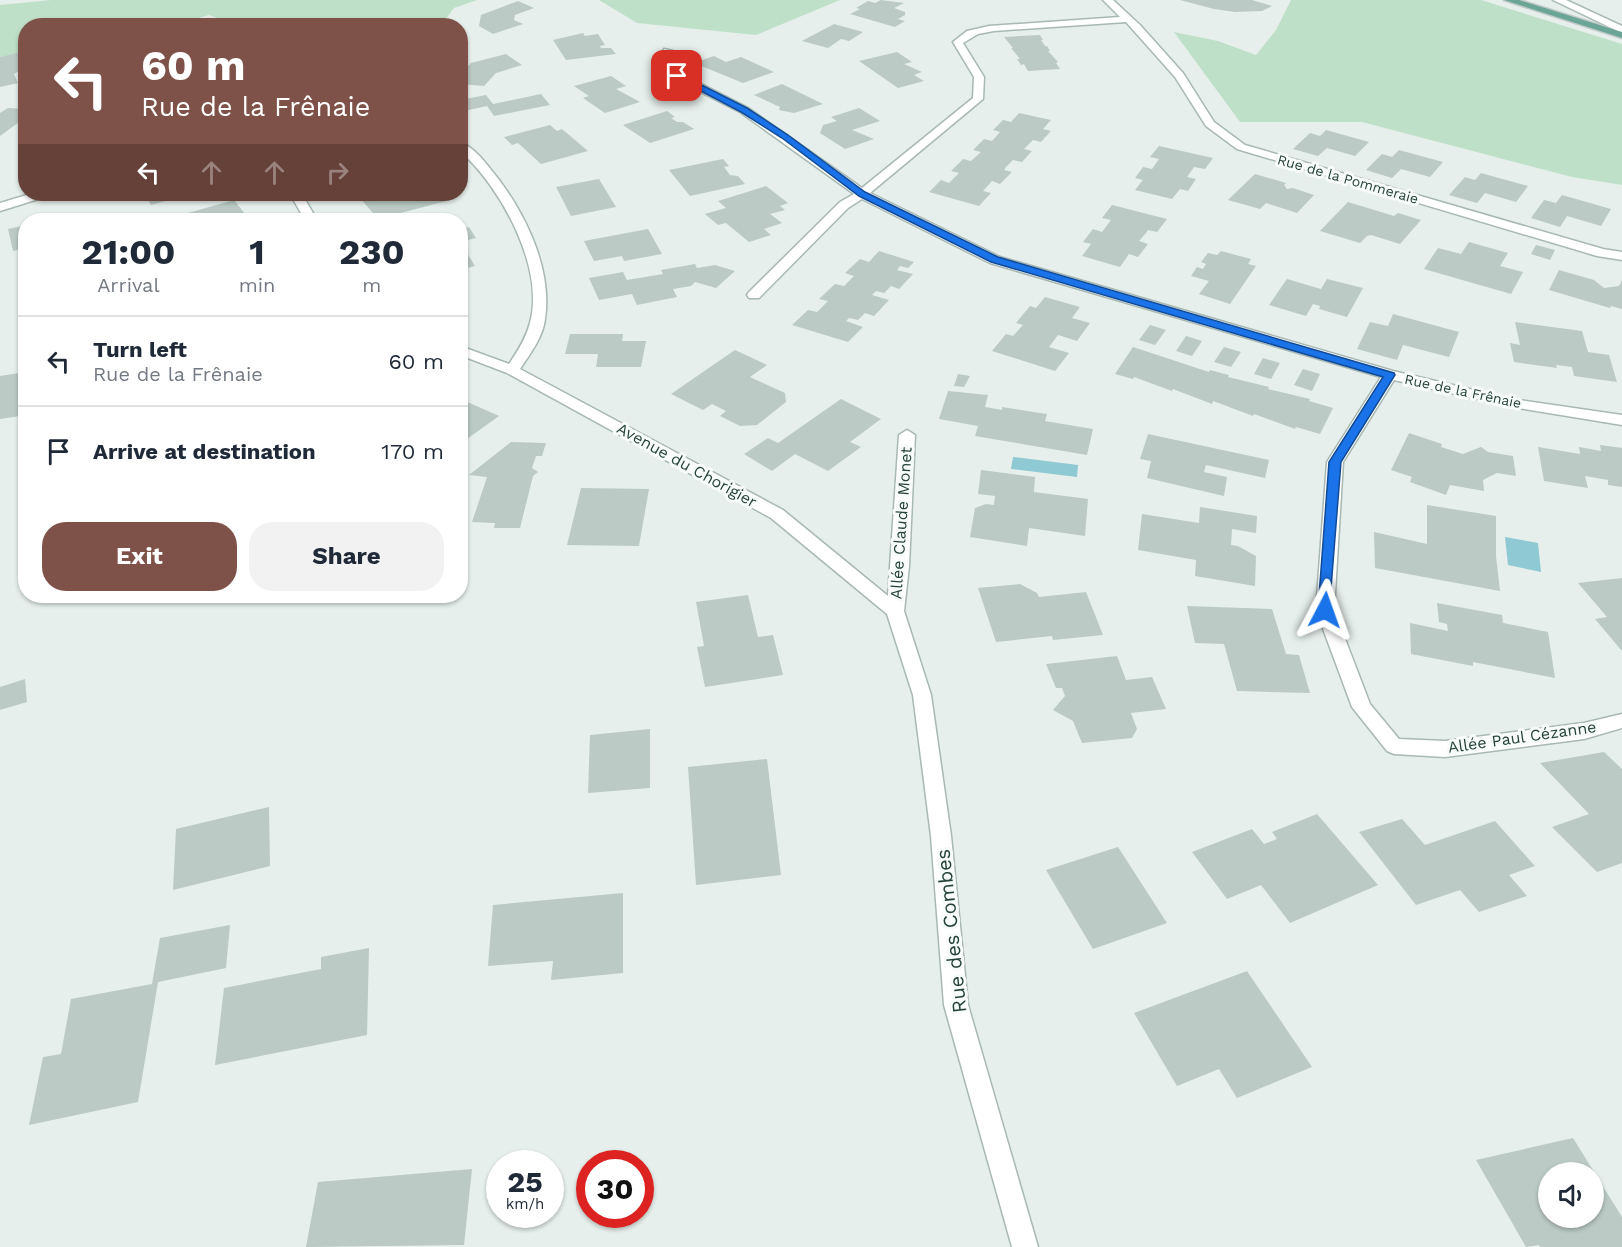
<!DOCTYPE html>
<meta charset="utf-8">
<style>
body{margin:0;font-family:"Work Sans",sans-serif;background:#f2f2f3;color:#1f2937;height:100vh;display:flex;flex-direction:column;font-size:22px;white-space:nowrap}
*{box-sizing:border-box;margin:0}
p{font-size:20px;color:#747a83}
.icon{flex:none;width:33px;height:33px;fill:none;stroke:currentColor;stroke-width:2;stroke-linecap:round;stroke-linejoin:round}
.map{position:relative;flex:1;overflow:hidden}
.details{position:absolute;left:18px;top:213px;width:450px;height:390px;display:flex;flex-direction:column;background:#fff;border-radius:24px;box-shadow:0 2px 4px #0004}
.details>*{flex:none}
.guide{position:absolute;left:18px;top:18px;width:450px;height:183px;border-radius:24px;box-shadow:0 2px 4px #0004;background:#7f5249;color:#fff;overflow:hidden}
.buttons{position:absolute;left:1538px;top:1162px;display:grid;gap:12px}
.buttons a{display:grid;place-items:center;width:66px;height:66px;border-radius:50%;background:#fff;box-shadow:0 2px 4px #0004;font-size:30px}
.speed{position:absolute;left:486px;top:1150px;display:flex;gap:12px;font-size:30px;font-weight:700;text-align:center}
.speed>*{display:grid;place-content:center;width:78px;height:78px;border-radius:50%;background:#fff;box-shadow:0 2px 4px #0004;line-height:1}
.speed small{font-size:15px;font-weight:400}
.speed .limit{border:9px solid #d22;background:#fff;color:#111}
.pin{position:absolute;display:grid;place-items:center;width:51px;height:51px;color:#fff;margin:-26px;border-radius:12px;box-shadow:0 3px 9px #0006}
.me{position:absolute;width:66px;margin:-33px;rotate:4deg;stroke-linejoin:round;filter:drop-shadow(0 0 4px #0008)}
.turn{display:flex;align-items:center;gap:21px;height:126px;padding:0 24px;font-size:27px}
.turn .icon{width:78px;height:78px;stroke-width:2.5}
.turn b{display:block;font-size:42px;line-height:51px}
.lanes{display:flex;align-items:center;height:57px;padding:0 24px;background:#0003;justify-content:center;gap:30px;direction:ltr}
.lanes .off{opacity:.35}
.eta{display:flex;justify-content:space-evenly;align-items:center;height:102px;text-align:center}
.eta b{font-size:36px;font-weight:700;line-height:42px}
.primary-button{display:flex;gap:12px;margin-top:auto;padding:12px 24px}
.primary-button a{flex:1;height:69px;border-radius:24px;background:#7f5249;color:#fff;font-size:24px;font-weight:700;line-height:69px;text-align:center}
.primary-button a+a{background:#f2f2f3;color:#1f2937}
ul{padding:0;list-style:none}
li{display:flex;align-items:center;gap:18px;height:90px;padding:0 24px;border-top:2px solid #e0e1e3}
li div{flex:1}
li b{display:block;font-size:22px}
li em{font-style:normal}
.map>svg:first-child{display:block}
.green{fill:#bfe0c8}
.water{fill:#8ec9d4}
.building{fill:#bbcac4;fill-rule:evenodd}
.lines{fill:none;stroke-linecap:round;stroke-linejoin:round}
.minor-casing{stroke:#a8b8b2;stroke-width:3}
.major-casing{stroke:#c2cac8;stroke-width:3}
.minor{fill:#fff;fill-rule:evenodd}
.major{fill:#6aa596;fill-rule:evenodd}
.route{fill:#1a73e8;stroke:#114b97;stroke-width:1.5}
.labels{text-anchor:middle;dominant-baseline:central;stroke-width:6;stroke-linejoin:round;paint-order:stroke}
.far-street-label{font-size:14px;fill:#24423a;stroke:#f7fbf9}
.street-label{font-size:16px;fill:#24423a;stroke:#f7fbf9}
.near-street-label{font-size:20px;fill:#24423a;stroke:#f7fbf9}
</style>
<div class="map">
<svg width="1622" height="1247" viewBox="0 0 1622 1247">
<rect width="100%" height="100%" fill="#e6efeb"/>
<g class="green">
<polygon points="51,0 477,0 454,8 441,25 239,26 209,15 172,25 26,26 25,53 0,57 0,5"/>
<polygon points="599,0 840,0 756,35 637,23"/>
<polygon points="1291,0 1481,0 1622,44 1622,185 1572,177 1362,122 1240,122 1174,32 1218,41 1256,55 1276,30"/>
</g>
<g class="water">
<polygon points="1013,457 1078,465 1077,477 1011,469"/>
<polygon points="1505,537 1538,543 1541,572 1508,565"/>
</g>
<g class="building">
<polygon points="881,0 904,3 894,8 905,12 905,15 898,19 905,21 895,27 850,14 860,9 856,8 868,1 875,3"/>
<polygon points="1180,0 1252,0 1272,6 1262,11 1235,12 1214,9"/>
<polygon points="518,1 534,8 515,15 514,20 523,24 493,34 479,26 481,15"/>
<polygon points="834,24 863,32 849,41 841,39 828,48 802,41"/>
<polygon points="583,33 585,36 598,34 605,45 600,46 601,48 611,48 616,54 566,60 553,40"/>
<polygon points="1040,35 1043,40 1041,40 1045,46 1047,46 1050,51 1048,51 1058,62 1056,63 1060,69 1028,71 1024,64 1021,65 1017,59 1020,59 1011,48 1013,48 1004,37"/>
<polygon points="26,51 26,67 14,74 18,83 0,87 0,57"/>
<polygon points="897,52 912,62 904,64 922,72 914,75 924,81 898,88 859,61"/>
<polygon points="506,54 522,65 496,73 484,86 460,84 460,74 471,63"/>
<polygon points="714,56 726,62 741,57 774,72 743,83 694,63"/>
<polygon points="611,76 626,86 616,89 640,102 605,113 583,98 589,96 574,86"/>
<polygon points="782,84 823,104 794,113 779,110 780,107 754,95"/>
<polygon points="541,94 550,105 494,116 487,106 464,111 460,105 460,100 486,95 493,104"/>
<polygon points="8,108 26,109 26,117 0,136 0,113"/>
<polygon points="859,108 880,121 852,130 874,139 845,149 820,133 823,125 837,121 831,117"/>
<polygon points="667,111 675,117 671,118 677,122 683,122 694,129 650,143 623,125"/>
<polygon points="1019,113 1051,120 1043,129 1051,131 1041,142 1033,140 1024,149 1032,151 1022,162 1013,160 1006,167 1004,170 1012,172 1000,184 992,181 983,191 991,193 979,206 929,192 941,180 949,183 959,173 951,171 963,159 971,161 981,152 973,150 984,139 992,141 1000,132 993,130 1003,120 1011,122"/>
<polygon points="550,125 557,131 562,129 588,151 541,164 518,143 512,145 504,137"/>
<polygon points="1326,130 1369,142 1355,156 1327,148 1318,156 1293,149 1310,133 1320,136"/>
<polygon points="1159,146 1213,158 1205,169 1194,167 1187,177 1196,179 1188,191 1180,189 1172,199 1135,190 1143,180 1135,178 1143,167 1152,169 1159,159 1150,157"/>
<polygon points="1399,150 1443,162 1430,177 1401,169 1392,178 1366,170 1382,154 1392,157"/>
<polygon points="723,159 729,166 724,167 730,175 738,176 745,184 690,196 669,170"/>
<polygon points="1481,173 1528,186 1516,202 1485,193 1477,203 1449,195 1465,177 1475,180"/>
<polygon points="1255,174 1286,183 1284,185 1287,189 1293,188 1314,195 1297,213 1266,203 1260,209 1228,200"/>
<polygon points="599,179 616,207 571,216 556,187"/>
<polygon points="766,186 788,203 780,206 785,210 770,214 782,223 764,229 771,235 749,242 726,223 718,225 705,214 726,208 718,201"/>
<polygon points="127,194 191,194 151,205 146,197 131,201"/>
<polygon points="378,194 448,194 454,199 378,219 360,198"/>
<polygon points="1562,195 1611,209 1601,226 1567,216 1560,227 1531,218 1544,200 1556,203"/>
<polygon points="234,200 245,214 240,216 243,220 163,220"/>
<polygon points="1348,202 1394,216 1398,213 1421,220 1400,244 1371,235 1367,236 1360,243 1320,231"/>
<polygon points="1112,205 1167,219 1157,232 1148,230 1146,233 1139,241 1148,244 1138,257 1129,254 1120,267 1082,256 1091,244 1083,242 1093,229 1102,232 1111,220 1102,218"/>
<polygon points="76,214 78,220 52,220"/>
<polygon points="26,225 26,248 13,251 8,229"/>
<polygon points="469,227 476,238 460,242 460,229"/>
<polygon points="648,229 662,254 624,261 622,256 594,261 584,241"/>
<polygon points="460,242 472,261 475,266 460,270"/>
<polygon points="1469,242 1508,253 1500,266 1523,272 1511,294 1424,269 1438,248 1461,254"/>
<polygon points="1536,245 1555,250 1550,260 1531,254"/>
<polygon points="879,251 914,262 908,268 900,266 897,270 913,274 899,289 891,286 884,293 876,291 872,295 889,300 874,316 865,313 858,320 849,318 846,321 863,327 848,342 792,325 808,310 817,312 828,301 819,299 835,284 844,286 854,276 845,273 860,259 869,262"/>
<polygon points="1221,251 1251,259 1248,264 1256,266 1230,304 1199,294 1209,281 1191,276 1197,267 1203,269 1206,264 1201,262 1208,253 1217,255"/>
<polygon points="695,264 697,268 715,265 735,271 716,288 695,282 691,286 673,289 677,297 637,305 632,294 599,300 589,278 623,272 627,280 663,274 661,270"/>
<polygon points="1559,270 1594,280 1604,288 1619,286 1622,280 1622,309 1611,306 1610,308 1549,290"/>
<polygon points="1287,279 1321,289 1327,279 1363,288 1347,317 1319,309 1320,306 1313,304 1306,316 1269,305"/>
<polygon points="1045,297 1080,307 1072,318 1090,323 1077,341 1058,335 1049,347 1069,353 1055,371 992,351 1006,334 1013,336 1023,325 1016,323 1030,306 1036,308"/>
<polygon points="1393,314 1459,332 1449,357 1403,345 1397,360 1357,349 1370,322 1388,326"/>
<polygon points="1515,322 1582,331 1588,352 1609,355 1617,382 1574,376 1572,367 1556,365 1557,368 1514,362 1510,343 1520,345"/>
<polygon points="1150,325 1166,330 1155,345 1139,340"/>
<polygon points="570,334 623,334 622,341 646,341 641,367 596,367 598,354 565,354"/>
<polygon points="1186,336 1202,341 1192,356 1176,351"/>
<polygon points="1133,347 1209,372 1210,370 1229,375 1228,377 1269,387 1268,389 1310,399 1309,401 1333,408 1320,434 1296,427 1295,429 1254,414 1253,416 1213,401 1212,404 1173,389 1172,391 1134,377 1133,379 1115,374"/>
<polygon points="1224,347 1241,352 1231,367 1214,362"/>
<polygon points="735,350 767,365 750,377 785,393 786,402 757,425 740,426 720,416 726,411 712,404 703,410 671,394"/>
<polygon points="1263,358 1280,363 1271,379 1254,374"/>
<polygon points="1303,369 1320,374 1312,391 1294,385"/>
<polygon points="26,372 26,415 0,419 0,376"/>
<polygon points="958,374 970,376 964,387 954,386"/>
<polygon points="948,391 988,395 985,407 1002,410 1002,407 1047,414 1045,421 1093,429 1087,455 975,436 978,426 939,419"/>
<polygon points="841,399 881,419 850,442 861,447 828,471 795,454 772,471 744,454 768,438 778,443"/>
<polygon points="463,400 499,416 460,444 460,402"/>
<polygon points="1409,433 1442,444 1441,447 1463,454 1481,447 1488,452 1513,456 1516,476 1497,473 1483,480 1484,491 1450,485 1446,495 1410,482 1412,477 1391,470"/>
<polygon points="1148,434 1269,460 1265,478 1206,465 1204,472 1227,477 1224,496 1147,478 1151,461 1140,459"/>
<polygon points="511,442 546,443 542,456 536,456 532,468 538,472 533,476 520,528 494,528 495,523 472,522 487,477 469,475"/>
<polygon points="1600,445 1622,448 1622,487 1608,485 1608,480 1585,476 1588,488 1544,481 1538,447 1580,454 1579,447 1601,451"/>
<polygon points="981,470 1035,477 1034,492 1088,499 1085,536 1029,528 1027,546 970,537 975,508 986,504 994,505 995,496 978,494"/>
<polygon points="581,488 649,489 639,546 567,545"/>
<polygon points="1427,505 1496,516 1496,556 1500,591 1375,568 1374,532 1427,544"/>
<polygon points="1200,507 1257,516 1256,533 1232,529 1231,545 1238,546 1256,556 1255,586 1195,576 1196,560 1138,550 1142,514 1199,523"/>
<polygon points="1622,578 1622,651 1595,619 1607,617 1578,583"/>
<polygon points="1020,584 1037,593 1039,597 1086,592 1103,635 1053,640 1052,636 996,642 978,588"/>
<polygon points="748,595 758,637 773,635 783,675 705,687 697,647 704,646 696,602"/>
<polygon points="1437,603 1502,615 1503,623 1548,632 1555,678 1473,662 1473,666 1411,654 1410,623 1448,631 1447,624 1439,622"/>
<polygon points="1187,606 1272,609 1286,654 1299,655 1310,693 1237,691 1224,644 1195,643"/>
<polygon points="1117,656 1126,680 1152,677 1166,709 1131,713 1137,729 1132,738 1082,743 1073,721 1053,710 1065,696 1062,688 1056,688 1046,664"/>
<polygon points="25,679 27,702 0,710 0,687"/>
<polygon points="650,729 650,788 588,793 590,735"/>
<polygon points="1604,752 1622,769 1622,863 1597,872 1552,827 1589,814 1540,763"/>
<polygon points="767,759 781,875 696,885 688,767"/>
<polygon points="269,807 270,866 173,890 176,829"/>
<polygon points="1317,814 1378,885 1290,923 1261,885 1227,899 1192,852 1252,829 1264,844 1277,839 1272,832"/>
<polygon points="1402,819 1425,845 1495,821 1535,866 1509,875 1527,896 1479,912 1460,890 1416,905 1359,832"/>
<polygon points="1118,847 1167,923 1093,949 1046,870"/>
<polygon points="623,893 623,973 551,980 553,961 488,966 493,905"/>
<polygon points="230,925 226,968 158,982 138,1102 29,1125 43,1057 61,1054 71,999 152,984 160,938"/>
<polygon points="369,948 367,1035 215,1065 224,988 321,969 321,957"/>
<polygon points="1247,971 1312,1067 1237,1098 1219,1069 1177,1086 1134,1013"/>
<path d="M1573,1138L1622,1217V1247H1540L1539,1245L1526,1247L1476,1160ZM1548,1173H1593V1218H1548Z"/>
<polygon points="472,1169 464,1245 306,1247 318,1182"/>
</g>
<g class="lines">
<defs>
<g id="minor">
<polygon points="1103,0 1113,0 1140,25 1183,73 1214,122 1245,145 1603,249 1622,252 1622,260 1597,256 1237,149 1206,126 1175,77 1126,22 994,31 978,34 963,43 984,77 983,99 870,193 1000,257 1393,371 1512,399 1622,415 1622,425 1512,407 1394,380 1343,462 1334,610 1370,704 1399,739 1445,741 1584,723 1622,714 1622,728 1584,739 1445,757 1394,754 1387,751 1352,707 1316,610 1327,462 1381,377 990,263 862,199 848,208 759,298 749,298 747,295 749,292 840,202 854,194 740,112 673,78 663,51 664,49 673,51 682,74 748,108 862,188 973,98 974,77 953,42 967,31 989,26 1120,17"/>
<polygon points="1553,0 1566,0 1622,26 1622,33"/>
<path d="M460,142C471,146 481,157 488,166C522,206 553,266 545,319C543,337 530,354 520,369L783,510L888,596L899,435L907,430L915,435L909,566L904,611L931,695L951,836L968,1005L1038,1247H1012L944,1005L931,836L913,695L887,614L771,518L507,373L460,355V346L509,364C518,351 526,338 530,323C545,268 501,187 460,151Z"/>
<polygon points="30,194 47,194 45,197 0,211 0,203"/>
<polygon points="290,194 302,194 317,220 305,220"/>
</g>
<polygon id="major" points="1504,0 1519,0 1622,32 1622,38"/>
</defs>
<use href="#minor" class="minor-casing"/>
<use href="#major" class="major-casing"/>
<use href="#minor" class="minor"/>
<use href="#major" class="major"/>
</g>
<polygon class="route" points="674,74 680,74 747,108 788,135 865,192 998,257 1394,373 1395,375 1341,462 1329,613 1325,615 1318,610 1329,462 1383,377 991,262 859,196 782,138 741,112 674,77"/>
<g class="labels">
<g class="far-street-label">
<text transform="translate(1348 179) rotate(16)">Rue de la Pommeraie</text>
<text transform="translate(1463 391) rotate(12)">Rue de la Frênaie</text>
</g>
<g class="street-label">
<text transform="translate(687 465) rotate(29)">Avenue du Chorigier</text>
<text transform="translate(901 523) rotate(-86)">Allée Claude Monet</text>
<text transform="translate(1522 737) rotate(-8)">Allée Paul Cézanne</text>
</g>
<g class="near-street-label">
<text transform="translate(951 931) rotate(-96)">Rue des Combes</text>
</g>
</g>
</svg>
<div class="buttons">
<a><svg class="icon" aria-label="sound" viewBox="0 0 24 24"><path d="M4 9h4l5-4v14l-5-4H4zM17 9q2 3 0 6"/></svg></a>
</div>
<div class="speed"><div>25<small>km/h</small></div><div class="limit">30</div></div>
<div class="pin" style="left:677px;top:76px;background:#d93025"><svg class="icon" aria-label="arrive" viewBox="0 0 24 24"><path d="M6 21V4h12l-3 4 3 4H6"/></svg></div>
<svg class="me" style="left:1325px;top:610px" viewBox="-20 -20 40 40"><path d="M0-17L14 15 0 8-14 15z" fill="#1a73e8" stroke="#fff" stroke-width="4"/></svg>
<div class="guide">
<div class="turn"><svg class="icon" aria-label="left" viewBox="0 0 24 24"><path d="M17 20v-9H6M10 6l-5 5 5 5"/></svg><div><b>60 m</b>Rue de la Frênaie</div></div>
<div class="lanes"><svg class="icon" aria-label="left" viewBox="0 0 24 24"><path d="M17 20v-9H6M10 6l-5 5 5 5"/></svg><svg class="icon off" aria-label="ahead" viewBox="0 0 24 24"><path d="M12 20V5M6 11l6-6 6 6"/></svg><svg class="icon off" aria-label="ahead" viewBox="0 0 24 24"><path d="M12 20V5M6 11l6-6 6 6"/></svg><svg class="icon off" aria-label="right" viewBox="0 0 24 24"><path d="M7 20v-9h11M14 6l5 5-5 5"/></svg></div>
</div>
<section class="details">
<div class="eta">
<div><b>21:00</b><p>Arrival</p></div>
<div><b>1</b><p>min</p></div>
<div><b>230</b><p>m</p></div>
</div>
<ul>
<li><svg class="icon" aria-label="left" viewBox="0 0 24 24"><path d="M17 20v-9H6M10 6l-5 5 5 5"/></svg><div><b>Turn left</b><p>Rue de la Frênaie</p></div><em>60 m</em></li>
<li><svg class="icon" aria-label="arrive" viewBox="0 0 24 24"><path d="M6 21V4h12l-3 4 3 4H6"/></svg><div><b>Arrive at destination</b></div><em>170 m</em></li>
</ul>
<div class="primary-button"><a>Exit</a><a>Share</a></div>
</section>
</div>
